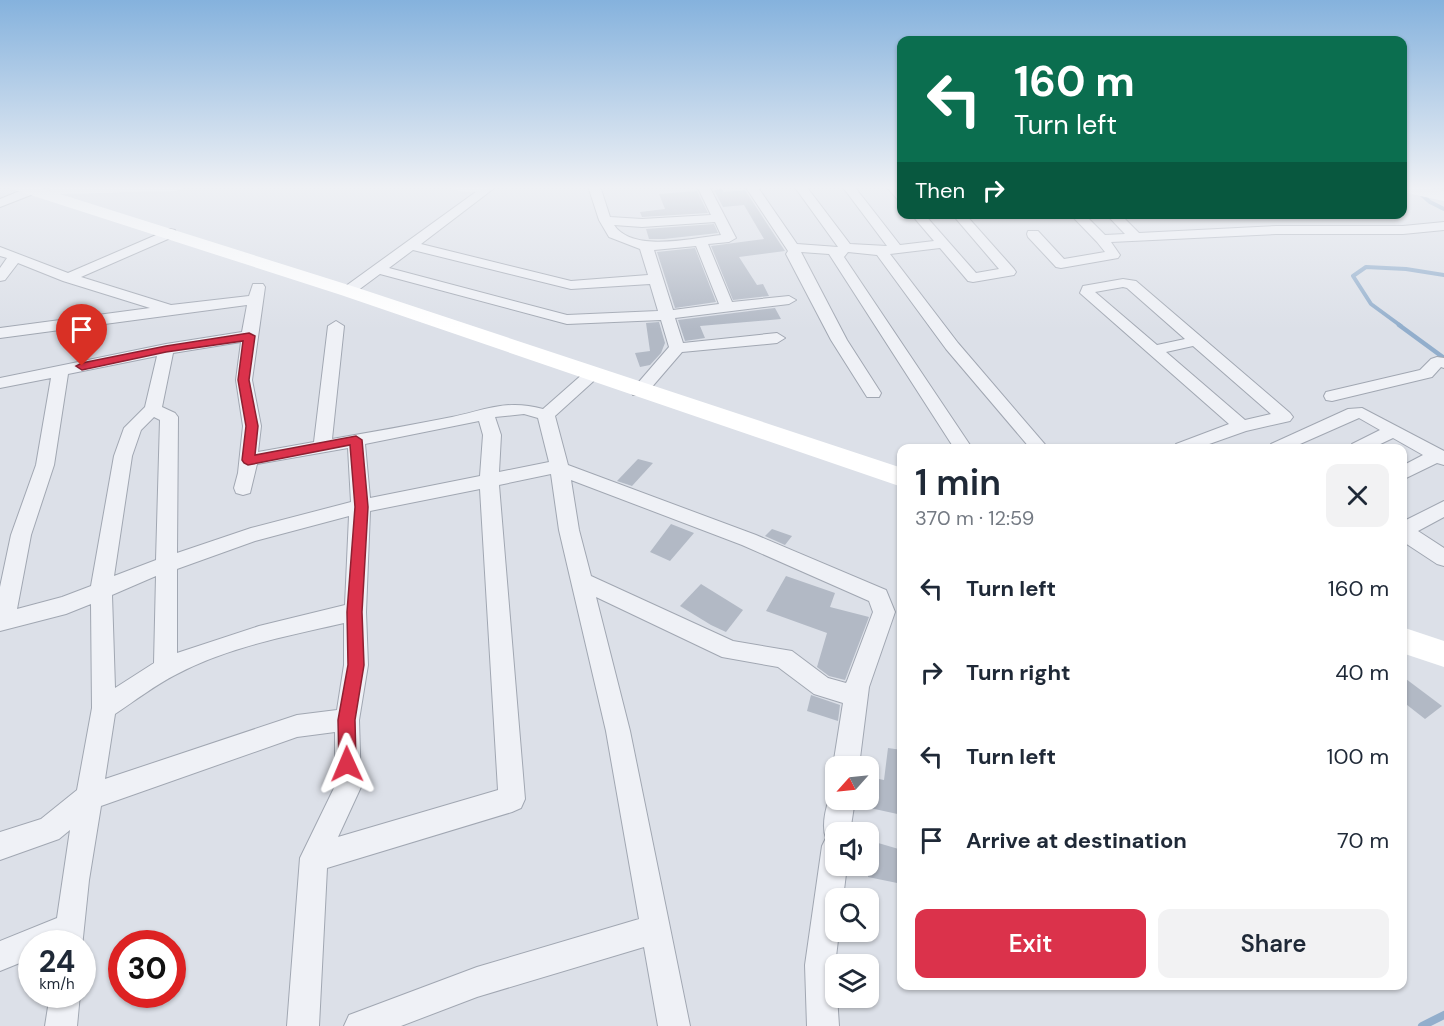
<!DOCTYPE html>
<meta charset="utf-8">
<style>
body{margin:0;font-family:"DM Sans",sans-serif;background:#f2f2f3;color:#1f2937;height:100vh;display:flex;flex-direction:column;font-size:22px;white-space:nowrap}
*{box-sizing:border-box;margin:0}
p{font-size:20px;color:#747a83}
.icon{flex:none;width:33px;height:33px;fill:none;stroke:currentColor;stroke-width:2;stroke-linecap:round;stroke-linejoin:round}
.map{position:relative;flex:1;overflow:hidden}
.details{position:absolute;left:897px;top:444px;width:510px;height:546px;display:flex;flex-direction:column;background:#fff;border-radius:12px;box-shadow:0 2px 4px #0004}
.details>*{flex:none}
.top-card{position:absolute;left:897px;top:36px;width:510px;height:183px;border-radius:12px;box-shadow:0 2px 4px #0004;background:#0b6e4f;color:#fff;overflow:hidden}
.needle{width:39px;rotate:243deg}
.buttons{position:absolute;left:825px;top:756px;display:grid;gap:12px}
.buttons a{display:grid;place-items:center;width:54px;height:54px;border-radius:12px;background:#fff;box-shadow:0 2px 4px #0004;font-size:30px}
.speed{position:absolute;left:18px;top:930px;display:flex;gap:12px;font-size:30px;font-weight:700;text-align:center}
.speed>*{display:grid;place-content:center;width:78px;height:78px;border-radius:50%;background:#fff;box-shadow:0 2px 4px #0004;line-height:1}
.speed small{font-size:15px;font-weight:400}
.speed .limit{border:9px solid #d22;background:#fff;color:#111}
.pin{position:absolute;display:grid;place-items:center;width:51px;height:51px;color:#fff;margin:-62px -26px;border-radius:50% 50% 50% 0;rotate:-45deg;box-shadow:0 0 6px #0007}
.pin .icon{rotate:45deg}
.me{position:absolute;width:66px;margin:-33px;rotate:359deg;stroke-linejoin:round;filter:drop-shadow(0 0 4px #0008)}
.turn{display:flex;align-items:center;gap:21px;height:126px;padding:0 18px;font-size:27px}
.turn .icon{width:78px;height:78px;stroke-width:2.5}
.turn b{display:block;font-size:42px;line-height:51px}
.then{display:flex;align-items:center;height:57px;padding:0 18px;background:#0003;gap:12px;font-size:22px}
.round{display:grid;place-items:center;flex:none;width:63px;height:63px;border-radius:12px;background:#f2f2f3}
.headline{display:flex;align-items:center;justify-content:space-between;height:102px;padding:0 18px}
h1{font-size:36px;font-weight:600;line-height:45px}
.cta{display:flex;gap:12px;margin-top:auto;padding:12px 18px}
.cta a{flex:1;height:69px;border-radius:12px;background:#db324b;color:#fff;font-size:24px;font-weight:600;line-height:69px;text-align:center}
.cta a+a{background:#f2f2f3;color:#1f2937}
ul{padding:0;list-style:none}
li{display:flex;align-items:center;gap:18px;height:84px;padding:0 18px}
li div{flex:1}
li b{display:block;font-size:22px}
li em{font-style:normal}
.map>svg:first-child{display:block}
.lines{fill:none;stroke-linecap:round;stroke-linejoin:round}
.stream-far2{stroke:#92aecc;stroke-width:4}
.stream-far1{stroke:#92aecc;stroke-width:4.5}
.stream{stroke:#92aecc;stroke-width:8}
.building{fill:#b2b9c5}
.minor-casing{stroke:#a1a7b2;stroke-width:2}
.minor{fill:#eff1f6;fill-rule:evenodd}
.secondary{fill:#fff;fill-rule:evenodd}
.route{fill:#db324b;stroke:#8e2031;stroke-width:1.5}
</style>
<div class="map">
<svg width="1444" height="1026" viewBox="0 0 1444 1026">
<rect width="100%" height="100%" fill="#dce0e8"/>
<g class="lines">
<g class="stream-far2">
<polyline points="1411,186 1430,202 1444,209"/>
<polyline points="1401,326 1371,304 1353,276 1366,267 1406,269 1444,275"/>
</g>
<polyline class="stream-far1" points="1399,325 1444,358"/>
<polyline class="stream" points="1422,1026 1444,1015"/>
</g>
<g class="building">
<polygon points="722,189 724,192 745,190 785,251 739,257 757,285 763,284 769,296 733,300 711,246 764,239 744,205 723,207 714,190"/>
<polygon points="697,191 708,213 642,217 640,212 665,209 659,194"/>
<polygon points="714,224 718,233 664,239 649,239 646,229"/>
<polygon points="695,248 716,302 675,308 657,252"/>
<polygon points="775,308 781,319 700,326 705,338 685,341 678,320"/>
<polygon points="659,322 665,343 661,353 650,365 640,367 635,353 650,351 646,323"/>
<polygon points="638,459 653,463 632,486 617,481"/>
<polygon points="671,524 694,533 670,561 650,552"/>
<polygon points="772,529 792,536 785,545 765,536"/>
<polygon points="786,576 835,593 830,607 869,617 845,680 829,676 817,667 827,633 766,611"/>
<polygon points="701,584 743,610 726,632 711,625 680,606"/>
<polygon points="1402,676 1442,706 1425,719 1402,701"/>
<polygon points="811,695 840,705 838,721 807,711"/>
<polygon points="888,748 902,750 902,815 870,808 879,779 884,780"/>
<polygon points="868,840 902,850 902,884 868,877"/>
</g>
<g class="lines">
<defs>
<g id="minor">
<polygon points="32,186 36,187 36,193 0,207 0,199"/>
<path d="M484,186H497L421,244L571,281L648,275L640,249L609,237L599,220L588,186H600L610,217L642,219L711,215L697,186H709L736,238L729,242L708,244L732,302L789,296L796,300L789,304L675,318L683,343L777,333L785,338L777,343L682,352L645,395H633L631,391L669,347L661,320L567,324L380,274L353,294H343L341,291L343,288ZM715,222L721,235C692,238 633,253 614,225L642,227ZM696,246L719,304L673,310L654,250ZM413,250L571,289L650,284L658,311L567,315L389,268Z"/>
<polygon points="745,186 757,186 797,244 838,247 794,186 806,186 850,244 887,246 842,186 854,186 900,245 934,241 911,214 924,214 976,273 999,269 952,214 965,214 1014,269 1016,272 1014,275 973,282 968,281 940,248 890,254 958,343 1048,448 1030,448 946,349 877,255 848,252 844,257 972,448 954,448 829,254 801,252 847,340 881,393 879,397 867,397 831,340 786,254 788,251"/>
<polygon points="886,186 898,186 902,189 902,200 898,200"/>
<polygon points="1070,214 1084,214 1105,235 1125,234 1106,214 1120,214 1139,233 1276,226 1403,226 1444,222 1444,230 1403,234 1276,234 1111,242 1120,255 1118,258 1061,268 1056,267 1028,237 1027,234 1028,231 1038,231 1064,259 1105,252 1097,242"/>
<path d="M170,229L175,230L176,233L175,236L81,277L171,305L249,296L253,284H263L265,287L252,380L261,426L258,452L314,442L328,326L336,321L344,326L332,439C372,432 412,425 452,417C486,410 507,399 543,409L585,372H597L599,375L597,378L555,416L568,465L756,535L886,590L895,612L869,687L859,766H836V771L833,766L843,703L814,694L778,667L722,657L596,597L630,731L690,1026H658L644,947L477,997L401,1026H344L349,1015L477,967L639,919L606,731L559,530L551,474L499,485L525,799L521,808L512,812L327,868L319,1026H287L300,858L335,786V732L297,737L101,806L89,880L82,947V944H32V958L0,971V941L57,918L70,830L59,839L0,860V832L41,819L77,790L92,708L91,604L66,614L0,631V587L11,535L36,465L51,378L0,388V378L166,344L242,332L247,305L0,338V328L150,308L63,281L18,263L5,280L0,281V268L7,258L0,256V247L68,273ZM241,342L236,380L243,426L238,473L234,488L236,493L243,495L250,493L257,464L348,448L351,502L251,528L177,553L178,417L175,413L162,407L173,353ZM157,356L145,407L124,428L114,456L91,586L62,597L17,609L31,535L54,465L68,374ZM524,414L538,418L549,462L499,472L501,435L495,417ZM154,417L160,420L156,560L114,576L132,456L141,430ZM479,421L483,435L480,476L370,498L365,444ZM571,480L742,545L869,601L873,612L847,681L846,683L828,678L792,651L733,641L591,576L579,530ZM480,489L498,790L338,837L361,787L359,720L368,665L366,612L370,511ZM349,516L345,605L259,626L177,653V569L255,541ZM156,576L154,663L115,688L112,595ZM344,623V665L337,710L297,715L105,779L115,714C136,700 155,685 177,674C228,647 288,636 344,623Z"/>
<path d="M1123,279L1136,281L1290,413L1293,417L1290,421L1246,431L1198,448H1173L1176,444L1229,424L1080,293L1083,286ZM1123,287L1127,288L1185,339L1157,345L1095,292ZM1193,346L1271,414L1245,420L1166,352Z"/>
<polygon points="1437,357 1444,358 1444,368 1441,367 1432,377 1332,401 1326,400 1324,396 1326,392 1420,370 1431,359"/>
<polygon points="1362,408 1444,451 1444,465 1437,463 1402,480 1402,466 1423,455 1393,438 1372,448 1349,448 1352,444 1380,430 1359,418 1291,448 1268,448 1271,444 1348,409"/>
<polygon points="1444,501 1444,517 1418,531 1444,548 1444,566 1437,564 1402,541 1402,522"/>
<path d="M836,790V800H855L850,832H836V866H847L843,898H836V932H839L835,965L839,1026H807L805,965L822,846L826,838C821,826 826,798 836,790Z"/>
<polygon points="50,994 80,994 77,1026 45,1026"/>
</g>
</defs>
<use href="#minor" class="minor-casing"/>
<use href="#minor" class="minor"/>
<g class="secondary">
<polygon points="10,186 34,186 50,191 51,186 183,186 181,189 175,191 60,194 355,287 902,468 902,487 341,295 12,189"/>
<path d="M451,186H489C482,194 458,194 451,186Z"/>
<polygon points="1402,186 1419,186 1444,191 1444,201 1402,192"/>
<polygon points="1402,627 1444,641 1444,667 1402,653"/>
</g>
</g>
<linearGradient id="sky" x2="0" y2="1"><stop stop-color="#85b2dd"/><stop offset="0.57" stop-color="#eff1f5"/><stop offset="1" stop-color="#eff1f5" stop-opacity="0"/></linearGradient>
<rect width="1444" height="329" fill="url(#sky)"/>
<polygon class="route" points="249,333 255,336 249,380 258,426 255,455 356,436 362,440 368,507 362,612 364,665 355,720 356,764 354,770 347,773 341,770 339,764 338,720 348,665 347,612 355,507 350,445 248,465 244,463 242,460 246,426 238,380 243,341 166,352 82,370 76,366 82,363 166,346"/>
</svg>
<div class="buttons">
<a><svg class="needle" viewBox="-14 -14 28 28"><path d="M0-13l5 13h-10z" fill="#e53935"/><path d="M0 13l5-13h-10z" fill="#747a83"/></svg></a>
<a><svg class="icon" aria-label="sound" viewBox="0 0 24 24"><path d="M4 9h4l5-4v14l-5-4H4zM17 9q2 3 0 6"/></svg></a>
<a><svg class="icon" aria-label="search" viewBox="0 0 24 24"><circle cx="10" cy="10" r="6"/><path d="M15 15l6 6"/></svg></a>
<a><svg class="icon" aria-label="layers" viewBox="0 0 24 24"><path d="M12 4l9 5-9 5-9-5zM3 14l9 5 9-5"/></svg></a>
</div>
<div class="speed"><div>24<small>km/h</small></div><div class="limit">30</div></div>
<div class="pin" style="left:82px;top:366px;background:#d93025"><svg class="icon" aria-label="arrive" viewBox="0 0 24 24"><path d="M6 21V4h12l-3 4 3 4H6"/></svg></div>
<svg class="me" style="left:347px;top:764px" viewBox="-20 -20 40 40"><path d="M0-17L14 15 0 8-14 15z" fill="#db324b" stroke="#fff" stroke-width="4"/></svg>
<div class="top-card">
<div class="turn"><svg class="icon" aria-label="left" viewBox="0 0 24 24"><path d="M17 20v-9H6M10 6l-5 5 5 5"/></svg><div><b>160 m</b>Turn left</div></div>
<div class="then">Then<svg class="icon" aria-label="right" viewBox="0 0 24 24"><path d="M7 20v-9h11M14 6l5 5-5 5"/></svg></div>
</div>
<section class="details">
<div class="headline"><div><h1>1 min</h1><p>370 m · 12:59</p></div><a class="round"><svg class="icon" aria-label="close" viewBox="0 0 24 24"><path d="M6 6l12 12M18 6L6 18"/></svg></a></div>
<ul>
<li><svg class="icon" aria-label="left" viewBox="0 0 24 24"><path d="M17 20v-9H6M10 6l-5 5 5 5"/></svg><div><b>Turn left</b></div><em>160 m</em></li>
<li><svg class="icon" aria-label="right" viewBox="0 0 24 24"><path d="M7 20v-9h11M14 6l5 5-5 5"/></svg><div><b>Turn right</b></div><em>40 m</em></li>
<li><svg class="icon" aria-label="left" viewBox="0 0 24 24"><path d="M17 20v-9H6M10 6l-5 5 5 5"/></svg><div><b>Turn left</b></div><em>100 m</em></li>
<li><svg class="icon" aria-label="arrive" viewBox="0 0 24 24"><path d="M6 21V4h12l-3 4 3 4H6"/></svg><div><b>Arrive at destination</b></div><em>70 m</em></li>
</ul>
<div class="cta"><a>Exit</a><a>Share</a></div>
</section>
</div>
